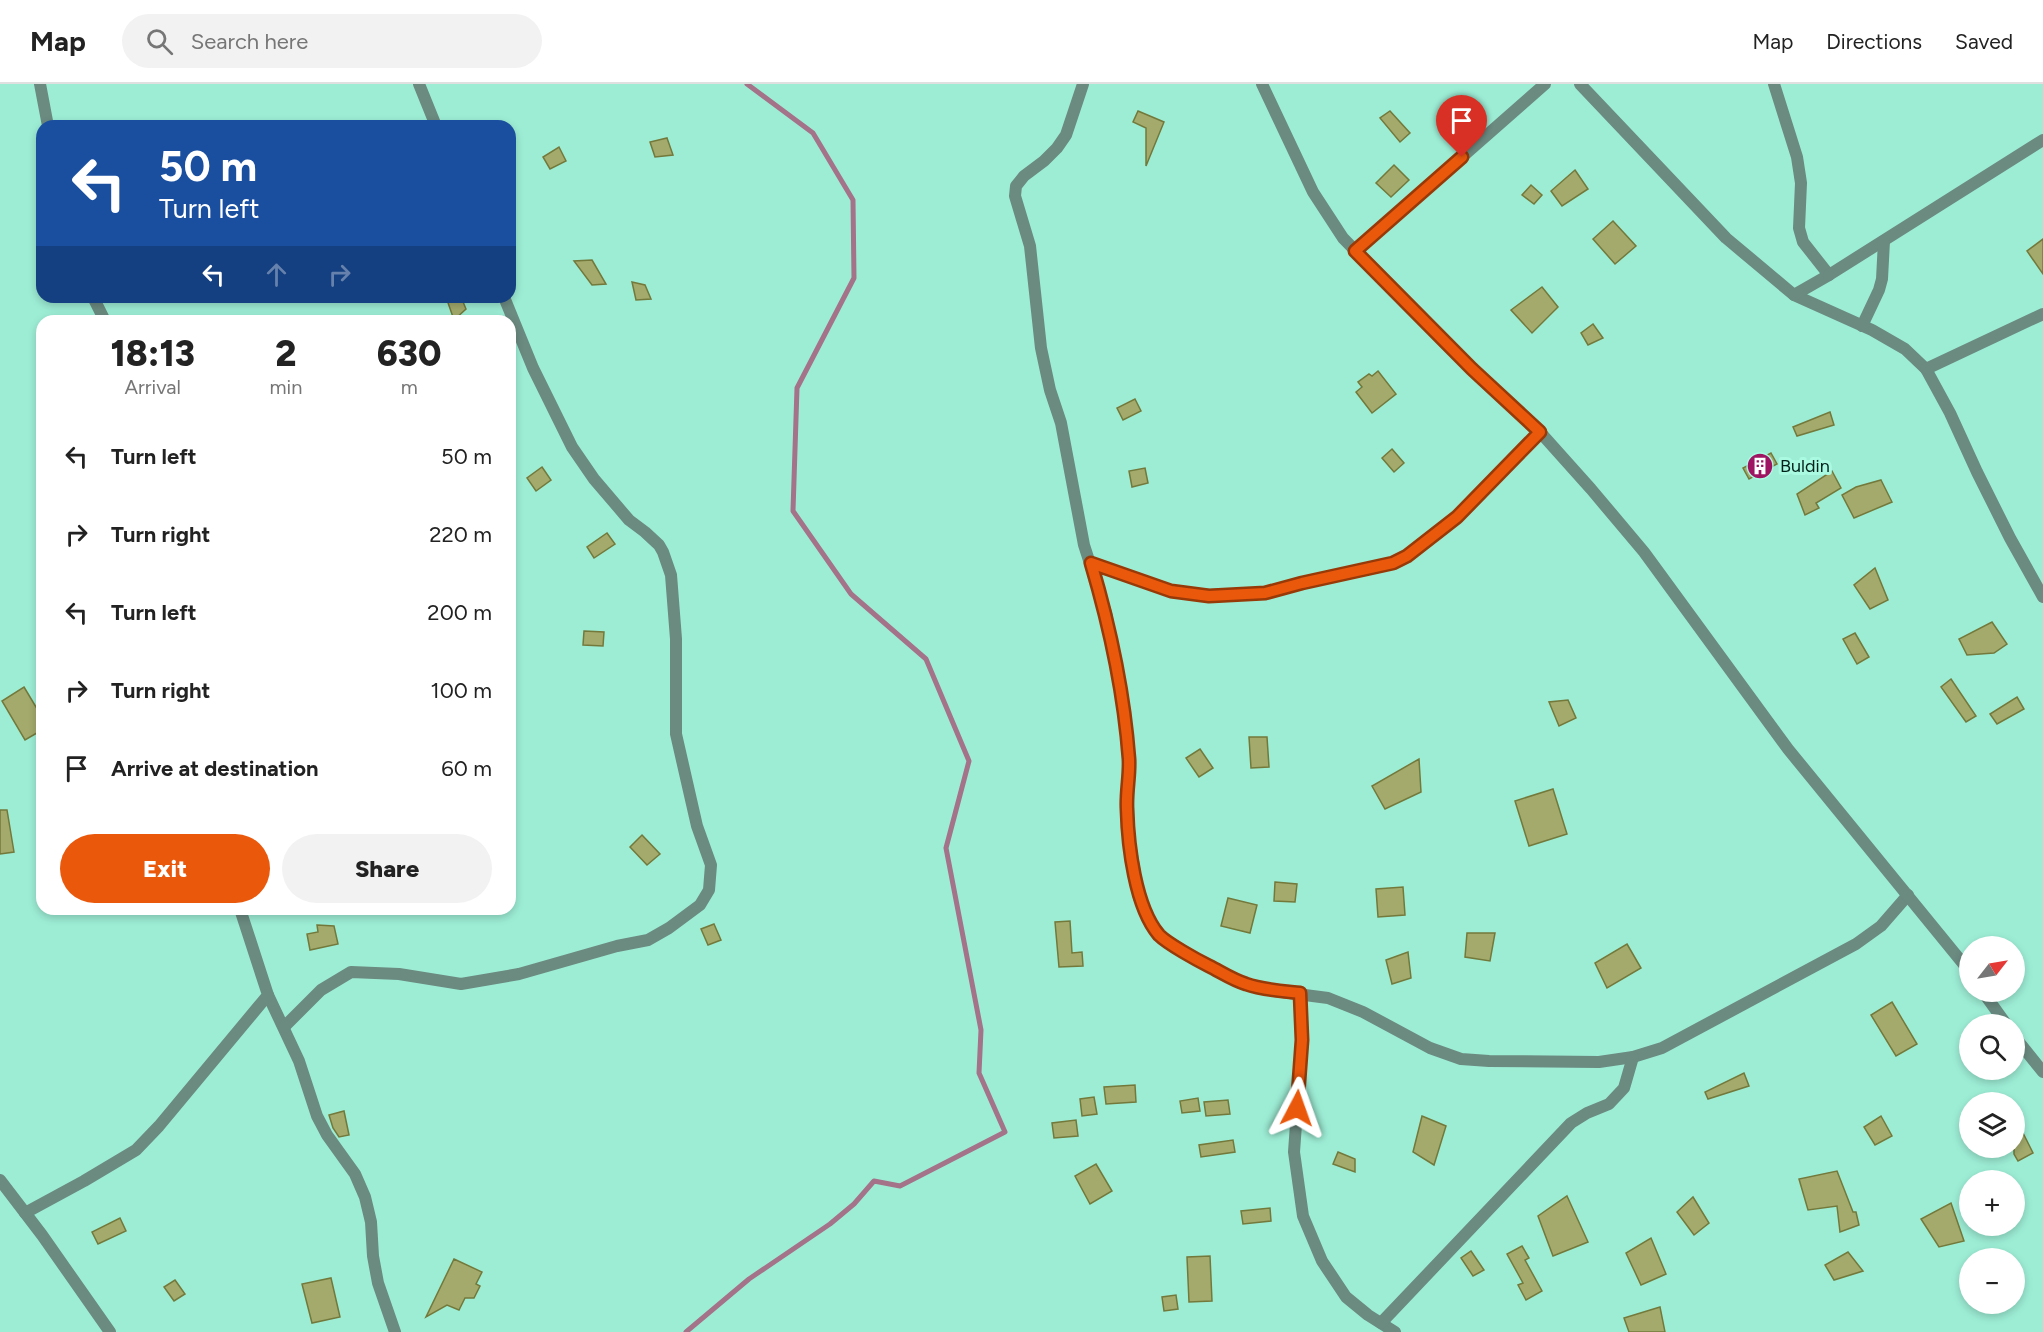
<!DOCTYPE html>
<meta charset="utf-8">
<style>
body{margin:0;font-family:Figtree,sans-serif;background:#f2f2f2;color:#222;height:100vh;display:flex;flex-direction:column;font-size:22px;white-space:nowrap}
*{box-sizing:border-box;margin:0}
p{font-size:20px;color:#767676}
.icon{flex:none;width:33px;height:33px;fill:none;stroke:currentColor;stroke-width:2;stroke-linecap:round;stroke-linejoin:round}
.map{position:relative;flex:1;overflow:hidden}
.panel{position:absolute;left:36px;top:231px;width:480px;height:600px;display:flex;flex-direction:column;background:#fff;border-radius:18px;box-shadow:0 3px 9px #0003}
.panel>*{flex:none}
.banner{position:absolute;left:36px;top:36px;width:480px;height:183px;border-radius:18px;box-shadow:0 3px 9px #0003;background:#1a4fa0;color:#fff;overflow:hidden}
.needle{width:39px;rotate:59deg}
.fabs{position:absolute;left:1959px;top:852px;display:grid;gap:12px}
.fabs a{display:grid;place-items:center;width:66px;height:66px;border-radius:50%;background:#fff;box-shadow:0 3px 9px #0003;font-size:30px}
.pin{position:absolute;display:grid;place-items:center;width:51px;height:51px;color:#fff;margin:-62px -26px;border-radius:50% 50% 50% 0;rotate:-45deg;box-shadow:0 0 6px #0007}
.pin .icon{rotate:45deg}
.me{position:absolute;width:66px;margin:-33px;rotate:4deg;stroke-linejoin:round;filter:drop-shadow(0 0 4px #0008)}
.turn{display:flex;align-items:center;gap:21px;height:126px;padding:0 24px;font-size:27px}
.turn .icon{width:78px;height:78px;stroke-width:2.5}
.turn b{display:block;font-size:42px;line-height:51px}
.lanes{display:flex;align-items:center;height:57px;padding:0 24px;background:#0003;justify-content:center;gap:30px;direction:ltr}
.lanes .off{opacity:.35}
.eta{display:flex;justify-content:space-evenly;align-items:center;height:102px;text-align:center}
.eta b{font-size:36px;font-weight:800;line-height:42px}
.cta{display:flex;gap:12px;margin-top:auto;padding:12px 24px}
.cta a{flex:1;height:69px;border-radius:36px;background:#ea580c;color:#fff;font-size:24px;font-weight:800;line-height:69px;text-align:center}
.cta a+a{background:#f2f2f2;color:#222}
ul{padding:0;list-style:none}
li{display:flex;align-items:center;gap:18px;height:78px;padding:0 24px}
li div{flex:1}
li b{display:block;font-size:22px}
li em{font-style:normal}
header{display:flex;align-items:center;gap:36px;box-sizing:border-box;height:84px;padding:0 30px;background:#fff;border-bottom:2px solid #e0e0e0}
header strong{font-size:28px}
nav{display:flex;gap:33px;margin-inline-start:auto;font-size:21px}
.search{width:420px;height:54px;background:#f2f2f2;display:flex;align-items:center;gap:15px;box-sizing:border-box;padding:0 21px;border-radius:33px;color:#767676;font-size:22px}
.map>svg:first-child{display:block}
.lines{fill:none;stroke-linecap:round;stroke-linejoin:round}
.stream{stroke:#a47289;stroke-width:5}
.building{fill:#a3aa6b;stroke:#73793b;stroke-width:1.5}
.minor{stroke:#6b8a80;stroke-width:12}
.route-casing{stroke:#983908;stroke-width:15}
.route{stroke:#ea580c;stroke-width:10}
.labels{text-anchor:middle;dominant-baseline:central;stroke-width:6;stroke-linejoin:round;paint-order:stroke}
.poi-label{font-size:18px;fill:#002119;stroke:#aafae2;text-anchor:start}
</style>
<header>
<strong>Map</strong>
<div class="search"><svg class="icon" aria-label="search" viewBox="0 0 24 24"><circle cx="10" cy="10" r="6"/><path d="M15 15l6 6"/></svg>Search here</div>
<nav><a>Map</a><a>Directions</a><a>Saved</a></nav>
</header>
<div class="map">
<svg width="2043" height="1248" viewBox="0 0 2043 1248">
<rect width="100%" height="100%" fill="#9dedd5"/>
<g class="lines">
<polyline class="stream" points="686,1248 749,1195 830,1140 854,1120 874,1097 900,1102 1005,1048 979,989 981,946 946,764 969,677 926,575 851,510 793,427 797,304 854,194 853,116 813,49 747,0"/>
</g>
<g class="building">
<polygon points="1138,27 1164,38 1146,82 1146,44 1133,38"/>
<polygon points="1390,27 1410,49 1400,58 1380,34"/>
<polygon points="667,54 673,71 655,73 650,58"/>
<polygon points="559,63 566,77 550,85 543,73"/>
<polygon points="1394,81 1409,96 1391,113 1376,99"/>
<polygon points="1575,86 1588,105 1562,122 1551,107"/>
<polygon points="1531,101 1542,111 1534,120 1522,111"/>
<polygon points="1613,137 1636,162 1615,180 1593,155"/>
<polygon points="2043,155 2043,190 2027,167"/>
<polygon points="592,176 606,200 592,201 574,177"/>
<polygon points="632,198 645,201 651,215 636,216"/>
<polygon points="1542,203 1558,223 1532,249 1511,226"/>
<polygon points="446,213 461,213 466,225 454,236"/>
<polygon points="1593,240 1603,254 1588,261 1581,249"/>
<polygon points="1378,287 1396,310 1372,329 1356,308 1362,303 1358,298 1369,290 1372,292"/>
<polygon points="1135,315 1141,327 1123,336 1117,324"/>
<polygon points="1830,328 1834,341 1797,352 1793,343"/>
<polygon points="1392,365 1404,379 1394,388 1382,374"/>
<polygon points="1771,369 1777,380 1749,395 1743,384"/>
<polygon points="542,383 551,396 536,407 527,394"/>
<polygon points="1145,384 1148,399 1132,403 1129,387"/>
<polygon points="1832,387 1841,404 1816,419 1819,424 1805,431 1797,410"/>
<polygon points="1881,396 1892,418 1854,434 1842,411 1856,403"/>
<polygon points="607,449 615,460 594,474 587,463"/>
<polygon points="1875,484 1888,516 1870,525 1854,501"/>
<polygon points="1992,538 2007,560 1994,569 1967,571 1959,555"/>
<polygon points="584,547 604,548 603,562 583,561"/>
<polygon points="1855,549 1869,573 1857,580 1843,555"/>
<polygon points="1951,595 1976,632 1966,638 1941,603"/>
<polygon points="24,603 42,633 42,646 25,656 2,617"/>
<polygon points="2017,613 2024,625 1997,640 1990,630"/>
<polygon points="1568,616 1576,634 1559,642 1549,618"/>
<polygon points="1249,653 1267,653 1269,683 1251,684"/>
<polygon points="1200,665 1213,684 1199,693 1186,674"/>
<polygon points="1419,675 1421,708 1385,725 1372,702"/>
<polygon points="1553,705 1567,750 1529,762 1515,717"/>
<polygon points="0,726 7,726 14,768 0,770"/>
<polygon points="642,751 660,770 647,781 630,763"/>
<polygon points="1275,798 1297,800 1295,818 1274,817"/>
<polygon points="1403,803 1405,831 1378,833 1376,805"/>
<polygon points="1228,814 1257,821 1250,849 1221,842"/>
<polygon points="1070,837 1072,869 1082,868 1083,882 1059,883 1055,838"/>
<polygon points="714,840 721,856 708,861 701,845"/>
<polygon points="317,841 334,842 338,860 310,866 307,850 318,848"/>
<polygon points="1467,849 1495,849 1490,877 1465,873"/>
<polygon points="1627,860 1641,884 1607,904 1595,879"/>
<polygon points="1408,868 1411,894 1392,900 1386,876"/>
<polygon points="1892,918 1917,960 1896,972 1871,931"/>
<polygon points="1744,989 1749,1002 1708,1015 1705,1008"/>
<polygon points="1135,1001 1136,1018 1106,1020 1104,1003"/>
<polygon points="1094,1013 1097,1030 1082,1032 1080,1015"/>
<polygon points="1198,1014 1200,1027 1182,1029 1180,1017"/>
<polygon points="1228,1016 1230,1030 1206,1032 1204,1018"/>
<polygon points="344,1027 349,1051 339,1053 333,1044 329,1031"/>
<polygon points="2014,1031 2033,1069 2018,1077 2014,1070"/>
<polygon points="1422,1032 1446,1042 1434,1081 1413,1068"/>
<polygon points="1881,1032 1892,1052 1875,1061 1864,1043"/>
<polygon points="1076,1036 1078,1052 1054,1054 1052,1039"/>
<polygon points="1233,1056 1235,1068 1201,1073 1199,1061"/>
<polygon points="1338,1068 1355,1075 1355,1088 1333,1080"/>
<polygon points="1096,1080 1112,1107 1090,1120 1075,1092"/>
<polygon points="1837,1087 1853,1128 1856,1128 1859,1141 1840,1148 1837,1122 1808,1126 1799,1095"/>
<polygon points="1567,1112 1588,1158 1553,1172 1538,1132"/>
<polygon points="1693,1113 1709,1139 1694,1151 1677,1128"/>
<polygon points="1951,1119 1964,1157 1939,1163 1921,1135"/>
<polygon points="1270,1124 1271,1137 1243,1140 1241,1127"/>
<polygon points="120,1134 126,1147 98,1160 92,1148"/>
<polygon points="1651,1154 1666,1190 1641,1201 1626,1169"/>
<polygon points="1522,1162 1529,1174 1525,1176 1542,1207 1526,1216 1518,1201 1523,1199 1507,1170"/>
<polygon points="1471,1167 1484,1186 1473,1192 1461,1174"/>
<polygon points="1848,1168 1863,1187 1834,1196 1825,1181"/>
<polygon points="1210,1172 1212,1217 1189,1218 1187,1173"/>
<polygon points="454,1175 482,1188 476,1200 480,1202 474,1214 465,1214 459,1226 447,1221 426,1233"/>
<polygon points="331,1194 340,1233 312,1239 302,1200"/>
<polygon points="175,1196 185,1210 174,1217 164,1203"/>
<polygon points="1176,1211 1178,1225 1164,1227 1162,1213"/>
<polygon points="1660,1223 1665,1248 1629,1248 1624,1234"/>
</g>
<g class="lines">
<g class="minor">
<polyline points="40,0 48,42"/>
<polyline points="419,0 436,42"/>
<polyline points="1083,0 1066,51 1057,64 1044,77 1024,92 1016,102 1015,112 1030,162 1041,264 1050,306 1061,339 1084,461 1106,529 1124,623 1129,678 1127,725 1130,759 1139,814 1148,834 1160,852 1199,877 1244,900 1274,907 1328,914 1363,928 1430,964 1461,975 1489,977 1599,978 1633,973 1662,964 1856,860 1881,842 1908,811"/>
<polyline points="1262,0 1313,108 1343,154 1448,262 1540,348 1591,405 1644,468 1788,665 1970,888"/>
<polyline points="1580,0 1726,154 1794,211 1872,246 1905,265 1926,285 1950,329 1977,388 2010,454 2043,513"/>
<polyline points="1774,0 1797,73 1801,99 1799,144 1803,158 1829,191 1794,211"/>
<polyline points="1355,167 1545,0"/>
<polyline points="1829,191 2043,56"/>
<polyline points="93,213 105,237"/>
<polyline points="1862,242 1879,206 1882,195 1884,157"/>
<polyline points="1926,285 2043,230"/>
<polyline points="1091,479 1171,507 1209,511 1265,509 1302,499 1393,479 1407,472 1457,433 1540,348"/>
<polyline points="1983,908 2006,940"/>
<polyline points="1300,909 1302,956 1294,1068 1303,1132 1322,1177 1346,1213 1368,1231 1395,1248"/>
<polyline points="268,911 299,977 317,1032 327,1051 355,1090 365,1113 371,1138 373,1172 378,1199 395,1248"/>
<polyline points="284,943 321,906 351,888 399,890 461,900 519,890 617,862 648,856 669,844 700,821 709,806 711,781 697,742 676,650 676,555 671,491 663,468 659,461 645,448 629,436 594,395 572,363 533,284 504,213"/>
<polyline points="2014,952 2043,988"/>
<polyline points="0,1096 42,1151 110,1248"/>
<polyline points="25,1129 84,1097 136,1066 159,1042 268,911 240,825"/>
<polyline points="1381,1239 1571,1039 1587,1029 1609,1020 1624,1004 1633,973"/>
</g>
</g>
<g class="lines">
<defs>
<path id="route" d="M1297,1024L1302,956L1300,909C1281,907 1263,906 1246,900C1233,896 1221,888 1209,882C1197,876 1168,860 1159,851C1135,823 1128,761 1127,725C1126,708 1130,691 1129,675C1124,608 1110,543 1091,479L1171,507L1209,512L1265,509L1302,499L1393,479L1407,472L1457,433L1540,348L1472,285L1355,167L1462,73"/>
</defs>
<use href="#route" class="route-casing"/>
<use href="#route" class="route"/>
</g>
<defs>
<symbol id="building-disc" viewBox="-11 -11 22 22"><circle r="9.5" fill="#9e1462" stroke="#aafae2"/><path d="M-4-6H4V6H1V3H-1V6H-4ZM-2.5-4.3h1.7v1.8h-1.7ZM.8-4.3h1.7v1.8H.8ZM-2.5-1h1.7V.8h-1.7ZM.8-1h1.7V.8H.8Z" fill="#fff"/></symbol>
</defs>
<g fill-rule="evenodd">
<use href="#building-disc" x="1745" y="367" width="30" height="30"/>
</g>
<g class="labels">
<g class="poi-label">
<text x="1780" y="382">Buldin</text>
</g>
</g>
</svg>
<div class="fabs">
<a><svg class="needle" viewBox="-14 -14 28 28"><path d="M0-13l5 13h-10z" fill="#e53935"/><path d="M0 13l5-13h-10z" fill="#767676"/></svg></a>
<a><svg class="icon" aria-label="search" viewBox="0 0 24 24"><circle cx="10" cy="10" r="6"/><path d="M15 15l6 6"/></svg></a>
<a><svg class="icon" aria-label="layers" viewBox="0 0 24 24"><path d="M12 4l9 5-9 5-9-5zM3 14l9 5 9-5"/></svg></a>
<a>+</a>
<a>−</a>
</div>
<div class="pin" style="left:1462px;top:73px;background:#d93025"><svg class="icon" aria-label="arrive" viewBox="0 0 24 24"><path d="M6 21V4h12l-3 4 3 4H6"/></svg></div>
<svg class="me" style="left:1297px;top:1024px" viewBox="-20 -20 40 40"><path d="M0-17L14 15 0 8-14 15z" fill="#ea580c" stroke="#fff" stroke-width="4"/></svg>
<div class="banner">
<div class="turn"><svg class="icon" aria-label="left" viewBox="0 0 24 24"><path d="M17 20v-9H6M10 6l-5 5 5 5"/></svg><div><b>50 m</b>Turn left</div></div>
<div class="lanes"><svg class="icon" aria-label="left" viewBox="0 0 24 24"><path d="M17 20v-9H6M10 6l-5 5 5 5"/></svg><svg class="icon off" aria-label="ahead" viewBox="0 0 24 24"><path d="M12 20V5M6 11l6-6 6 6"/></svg><svg class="icon off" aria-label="right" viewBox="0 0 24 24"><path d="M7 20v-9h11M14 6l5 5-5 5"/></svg></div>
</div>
<section class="panel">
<div class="eta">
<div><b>18:13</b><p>Arrival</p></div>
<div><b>2</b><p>min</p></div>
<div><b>630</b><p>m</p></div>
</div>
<ul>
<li><svg class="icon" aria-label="left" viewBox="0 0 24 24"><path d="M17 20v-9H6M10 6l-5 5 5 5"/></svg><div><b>Turn left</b></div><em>50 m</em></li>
<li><svg class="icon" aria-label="right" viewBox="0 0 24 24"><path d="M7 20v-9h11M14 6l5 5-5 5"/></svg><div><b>Turn right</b></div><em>220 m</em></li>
<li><svg class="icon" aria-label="left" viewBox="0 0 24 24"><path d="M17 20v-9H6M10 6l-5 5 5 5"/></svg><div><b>Turn left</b></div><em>200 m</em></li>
<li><svg class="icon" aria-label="right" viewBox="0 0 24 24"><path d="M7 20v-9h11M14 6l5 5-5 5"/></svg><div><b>Turn right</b></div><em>100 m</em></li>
<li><svg class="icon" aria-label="arrive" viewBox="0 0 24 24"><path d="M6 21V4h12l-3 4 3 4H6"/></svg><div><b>Arrive at destination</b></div><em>60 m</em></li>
</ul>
<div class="cta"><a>Exit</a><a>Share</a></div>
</section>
</div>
